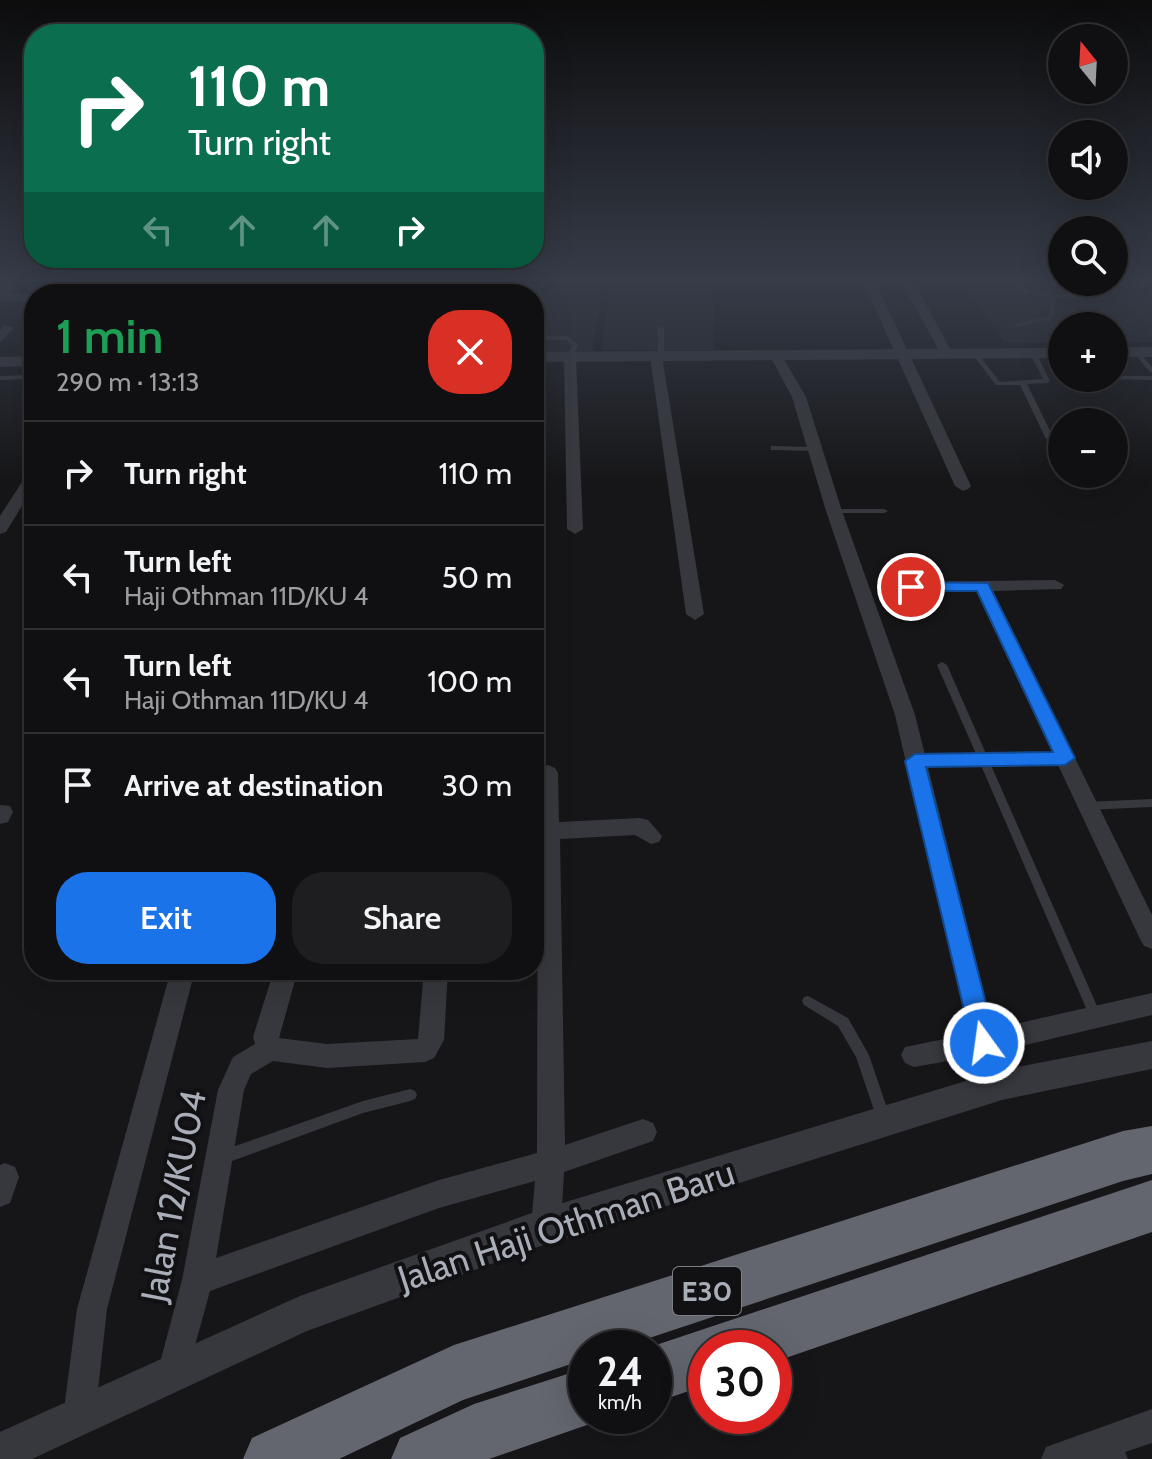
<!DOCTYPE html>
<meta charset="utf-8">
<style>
body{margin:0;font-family:Cabin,sans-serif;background:#1e1e20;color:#f1f3f6;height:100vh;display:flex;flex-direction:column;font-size:30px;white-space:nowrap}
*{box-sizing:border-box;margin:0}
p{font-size:26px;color:#9c9d9f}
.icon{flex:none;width:44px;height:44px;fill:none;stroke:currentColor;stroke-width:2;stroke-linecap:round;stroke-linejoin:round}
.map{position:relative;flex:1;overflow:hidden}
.side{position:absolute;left:24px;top:284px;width:520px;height:696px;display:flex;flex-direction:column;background:#101012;border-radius:32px;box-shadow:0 8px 32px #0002,0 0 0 2px #303032}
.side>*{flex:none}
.top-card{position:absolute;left:24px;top:24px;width:520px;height:244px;border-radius:32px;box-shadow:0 8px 32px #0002,0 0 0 2px #303032;background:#0b6e4f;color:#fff;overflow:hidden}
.needle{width:52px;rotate:342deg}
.fabs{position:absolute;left:1048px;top:24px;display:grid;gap:16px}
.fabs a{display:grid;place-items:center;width:80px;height:80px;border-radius:50%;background:#101012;box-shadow:0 8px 32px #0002,0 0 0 2px #303032;font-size:40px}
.speed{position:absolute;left:568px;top:1330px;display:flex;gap:16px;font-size:40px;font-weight:700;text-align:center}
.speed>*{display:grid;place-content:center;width:104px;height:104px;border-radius:50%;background:#101012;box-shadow:0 8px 32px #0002,0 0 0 2px #303032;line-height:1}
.speed small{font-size:20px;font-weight:400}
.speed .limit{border:12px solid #d22;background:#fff;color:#111}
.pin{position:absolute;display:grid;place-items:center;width:68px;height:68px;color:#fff;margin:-34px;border:4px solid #fff;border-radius:50%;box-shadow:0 2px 8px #0007}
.me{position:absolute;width:88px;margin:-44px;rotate:346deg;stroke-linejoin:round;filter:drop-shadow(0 0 6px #0008)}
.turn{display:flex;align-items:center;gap:28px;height:168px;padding:0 32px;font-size:36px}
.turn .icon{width:104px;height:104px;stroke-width:2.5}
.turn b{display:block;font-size:56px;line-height:68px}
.lanes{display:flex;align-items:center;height:76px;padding:0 32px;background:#0003;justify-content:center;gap:40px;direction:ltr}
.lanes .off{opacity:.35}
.round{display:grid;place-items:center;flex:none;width:84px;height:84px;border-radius:32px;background:#1e1e20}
.summary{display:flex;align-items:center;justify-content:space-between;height:136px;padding:0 32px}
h1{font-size:48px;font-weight:600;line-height:60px;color:#1e9e55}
.primary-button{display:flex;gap:16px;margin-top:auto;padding:16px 32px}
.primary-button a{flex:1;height:92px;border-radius:32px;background:#1a73e8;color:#fff;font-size:32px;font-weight:600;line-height:92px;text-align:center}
.primary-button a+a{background:#1e1e20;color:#f1f3f6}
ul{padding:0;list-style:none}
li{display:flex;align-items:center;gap:24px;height:104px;padding:0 32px;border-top:2px solid #303032}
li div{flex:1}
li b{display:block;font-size:30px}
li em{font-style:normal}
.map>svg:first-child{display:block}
.built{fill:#222225}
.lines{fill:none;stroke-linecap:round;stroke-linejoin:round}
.service{fill:#37383d;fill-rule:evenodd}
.minor{fill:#37383d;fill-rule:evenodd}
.tertiary{fill:#37383d;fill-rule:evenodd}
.motorway{fill:#63666e;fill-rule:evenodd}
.route{fill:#1a73e8;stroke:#114b97;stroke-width:2}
.labels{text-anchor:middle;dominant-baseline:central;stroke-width:8;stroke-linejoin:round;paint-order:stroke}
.shield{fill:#111113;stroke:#7b7e86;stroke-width:2}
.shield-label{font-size:28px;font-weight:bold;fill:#a8adb8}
.near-street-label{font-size:36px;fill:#a8adb8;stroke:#111113}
</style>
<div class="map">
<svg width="1152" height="1459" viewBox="0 0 1152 1459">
<rect width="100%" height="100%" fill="#161618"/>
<g class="built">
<polygon points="74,279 269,279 262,294 62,294"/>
<polygon points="381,279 604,279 592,353 534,353 534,294 373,294"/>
<polygon points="612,279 714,279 714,350 601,350"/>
<polygon points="963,279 1114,282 1114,279 1152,279 1152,342 1114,343 1114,326 1062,326 1062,343 1004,343"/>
</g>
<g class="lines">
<g class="service">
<polygon points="75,279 81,279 71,294 65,294"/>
<polygon points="191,279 197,279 194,284 196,286 256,288 261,279 267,279 258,294 252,294 254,292 194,290 188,284"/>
<polygon points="373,279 379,279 371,294 365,294"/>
<polygon points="1011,279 1017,279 1027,290 1052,295 1088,294 1078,282 1084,282 1095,296 1092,298 1055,299 1055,314 1050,319 1017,327 1015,326 1015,324 1046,317 1049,314 1049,298 1023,292"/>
<polygon points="661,326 664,328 664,356 661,358 658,356 658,328"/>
<polygon points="534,335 568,336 578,345 573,357 570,359 567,357 572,345 566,340 534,339"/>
<polygon points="1033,351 1036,353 1050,381 1047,383 1027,384 1054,439 1050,441 1046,439 1020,385 996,385 972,354 977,353 1000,382 1043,379 1030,353"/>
<polygon points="1134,351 1138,351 1152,367 1152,373 1150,372 1134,353"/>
<polygon points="0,376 26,375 29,377 26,379 0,380"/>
<polygon points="1114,376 1152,376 1152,380 1112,379 1111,378 1114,378"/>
<polygon points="771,446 815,447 819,449 815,451 774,450 771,450"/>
<polygon points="831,509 884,509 888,511 884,513 834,513 830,511"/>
<polygon points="942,662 947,665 987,756 1065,754 1070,758 1065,762 990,763 1101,1015 1099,1019 1095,1021 1091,1019 1089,1015 980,763 915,765 910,761 915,757 977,756 937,665"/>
<polygon points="1152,799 1152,807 1086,810 1082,809 1081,806 1082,803 1086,802"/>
<polygon points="808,996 848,1018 869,1055 890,1117 888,1122 883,1123 878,1122 856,1057 838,1026 804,1005 802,1001 804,997"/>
<polygon points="410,1089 415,1091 417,1095 415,1099 410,1101 363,1113 221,1165 216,1163 214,1158 216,1153 221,1151 363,1101"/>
</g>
<g class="minor">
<polygon points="11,279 23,279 9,294 34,294 34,302 0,302 0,290"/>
<polygon points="862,279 874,279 971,486 968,489 963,491 955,486"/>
<polygon points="900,279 912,279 953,354 952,357 941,354"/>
<polygon points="4,325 14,328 0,342 0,330"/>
<polygon points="656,352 662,356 704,614 695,620 686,614 650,356"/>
<polygon points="776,352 782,356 806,397 842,511 915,715 993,1029 1152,993 1152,1015 1000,1051 1015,1085 1011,1094 1002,1097 993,1094 976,1056 914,1067 905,1063 901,1055 905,1047 969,1034 895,715 826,511 792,397 770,356"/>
<polygon points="570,353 576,357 583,529 575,534 567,529 564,357"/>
<polygon points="34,469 34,486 6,532 0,534 0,516 29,471"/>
<polygon points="1055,580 1064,585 1061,589 993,591 1152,915 1152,949 1144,946 1140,939 976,591 911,592 902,587 911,582"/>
<polygon points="548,765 555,768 558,773 559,822 640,818 648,820 662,836 659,842 651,844 635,835 560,839 565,1145 643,1119 653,1123 657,1132 653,1141 564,1172 561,1226 556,1236 546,1241 536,1236 531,1226 535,1181 439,1208 210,1291 184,1385 173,1390 162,1385 157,1374 182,1280 218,1090 233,1057 255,1044 253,1037 274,970 298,970 279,1038 327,1044 418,1039 424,970 448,970 444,1040 434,1058 425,1062 327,1068 273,1061 251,1074 244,1090 216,1258 439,1180 537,1153 538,773 541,768"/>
<polygon points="0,805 10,806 13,812 8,822 0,824"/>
<polygon points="171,970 195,970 107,1309 95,1417 91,1429 79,1433 67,1429 63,1417 77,1309"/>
<polygon points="5,1163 15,1167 19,1177 10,1203 0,1207 0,1165"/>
<polygon points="1152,1409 1152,1443 1125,1452 1128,1459 1041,1459 1046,1447"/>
</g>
<g class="tertiary">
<rect x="1114" y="347" width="38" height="10"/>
<polygon points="1062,348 1062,358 534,362 534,352"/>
<polygon points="34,356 34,366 0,367 0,357"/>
<polygon points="1152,1041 1152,1069 1002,1100 546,1244 307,1331 32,1459 0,1459 0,1432 300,1296 546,1208 1002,1070"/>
</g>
<g class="motorway">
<polygon points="1152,1126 1152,1174 1123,1181 619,1348 586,1348 586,1359 463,1400 339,1459 243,1459 252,1438 454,1345 1123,1131"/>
<polygon points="1152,1180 1152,1232 774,1362 774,1348 706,1348 706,1385 654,1403 654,1348 647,1348"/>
<polygon points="586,1368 586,1416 607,1418 489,1459 391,1459 400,1438 474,1404"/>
</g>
</g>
<linearGradient id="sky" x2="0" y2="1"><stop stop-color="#0c0c0d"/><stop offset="0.58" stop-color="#363c48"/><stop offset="1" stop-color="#363c48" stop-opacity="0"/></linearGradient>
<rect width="1152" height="483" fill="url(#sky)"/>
<polygon class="route" points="911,582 988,583 1075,758 1065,765 926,767 996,1043 992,1051 984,1054 975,1051 972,1043 905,761 915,754 1053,752 977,591 905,591 903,587"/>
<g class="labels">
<rect class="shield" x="673" y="1267" width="68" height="48" rx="6"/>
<g class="shield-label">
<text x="707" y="1291">E30</text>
</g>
<g class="near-street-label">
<text transform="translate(173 1196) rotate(-79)">Jalan 12/KU04</text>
<text transform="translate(566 1225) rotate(-18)">Jalan Haji Othman Baru</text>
</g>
</g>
</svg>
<div class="fabs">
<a><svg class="needle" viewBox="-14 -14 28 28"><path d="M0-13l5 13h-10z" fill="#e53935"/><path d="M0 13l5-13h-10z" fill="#9c9d9f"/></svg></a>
<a><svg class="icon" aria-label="sound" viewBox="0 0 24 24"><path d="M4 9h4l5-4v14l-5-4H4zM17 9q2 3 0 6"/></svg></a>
<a><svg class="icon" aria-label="search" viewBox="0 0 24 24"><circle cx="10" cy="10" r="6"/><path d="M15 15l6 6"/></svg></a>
<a>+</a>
<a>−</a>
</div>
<div class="speed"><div>24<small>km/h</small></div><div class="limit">30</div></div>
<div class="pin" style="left:911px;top:587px;background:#d93025"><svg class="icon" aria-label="arrive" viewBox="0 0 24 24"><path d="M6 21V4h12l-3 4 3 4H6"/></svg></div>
<svg class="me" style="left:984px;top:1043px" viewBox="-20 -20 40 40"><circle r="17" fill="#1a73e8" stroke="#fff" stroke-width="3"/><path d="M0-11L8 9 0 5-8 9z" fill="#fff"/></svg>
<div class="top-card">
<div class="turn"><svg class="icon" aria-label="right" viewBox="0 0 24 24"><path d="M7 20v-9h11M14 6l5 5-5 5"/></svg><div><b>110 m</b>Turn right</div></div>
<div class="lanes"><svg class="icon off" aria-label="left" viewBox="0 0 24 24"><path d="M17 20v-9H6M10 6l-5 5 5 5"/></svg><svg class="icon off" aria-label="ahead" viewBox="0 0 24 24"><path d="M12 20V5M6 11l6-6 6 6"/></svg><svg class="icon off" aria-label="ahead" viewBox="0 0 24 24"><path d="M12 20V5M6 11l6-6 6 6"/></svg><svg class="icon" aria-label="right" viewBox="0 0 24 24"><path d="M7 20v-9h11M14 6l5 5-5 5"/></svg></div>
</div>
<section class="side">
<div class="summary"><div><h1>1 min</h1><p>290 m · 13:13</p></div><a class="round" style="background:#d93025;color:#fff"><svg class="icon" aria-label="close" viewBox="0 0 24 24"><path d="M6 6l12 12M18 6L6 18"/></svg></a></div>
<ul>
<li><svg class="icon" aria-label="right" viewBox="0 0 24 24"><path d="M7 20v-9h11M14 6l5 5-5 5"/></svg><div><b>Turn right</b></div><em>110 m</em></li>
<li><svg class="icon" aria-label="left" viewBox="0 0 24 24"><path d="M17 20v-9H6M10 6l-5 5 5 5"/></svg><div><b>Turn left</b><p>Haji Othman 11D/KU 4</p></div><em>50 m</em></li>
<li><svg class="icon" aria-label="left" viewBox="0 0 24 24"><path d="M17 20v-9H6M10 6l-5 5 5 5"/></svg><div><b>Turn left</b><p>Haji Othman 11D/KU 4</p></div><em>100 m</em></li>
<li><svg class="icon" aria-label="arrive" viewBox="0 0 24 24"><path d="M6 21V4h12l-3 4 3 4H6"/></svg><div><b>Arrive at destination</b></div><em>30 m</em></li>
</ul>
<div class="primary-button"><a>Exit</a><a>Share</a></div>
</section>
</div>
